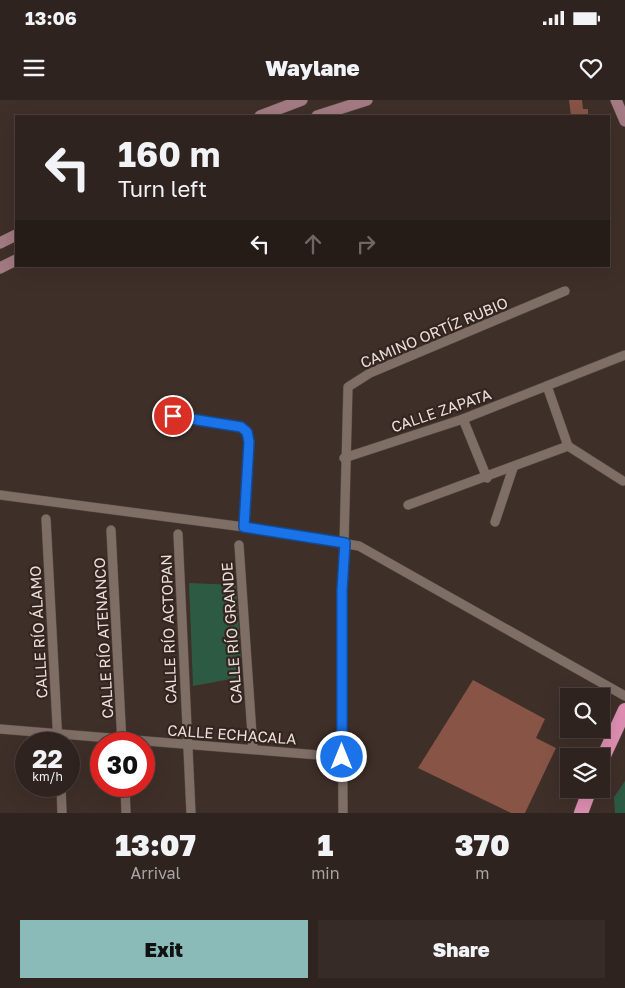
<!DOCTYPE html>
<meta charset="utf-8">
<style>
body{margin:0;font-family:"Golos Text",sans-serif;background:#372b28;color:#f1f3f6;height:100vh;display:flex;flex-direction:column;font-size:19px;white-space:nowrap}
*{box-sizing:border-box;margin:0}
p{font-size:16px;color:#a7a4a4}
.icon{flex:none;width:28px;height:28px;fill:none;stroke:currentColor;stroke-width:2;stroke-linecap:round;stroke-linejoin:round}
.map{position:relative;height:713px;overflow:hidden}
.sheet{display:flex;flex-direction:column;background:#2f231f;flex:1}
.sheet>*{flex:none}
.hud{position:absolute;left:15px;top:15px;width:595px;height:152px;border-radius:0px;box-shadow:0 5px 20px #0002,0 0 0 1px #4a403d;background:#2f231f;color:#f1f3f6;overflow:hidden}
.controls{position:absolute;left:560px;top:588px;display:grid;gap:10px}
.controls a{display:grid;place-items:center;width:50px;height:50px;border-radius:0px;background:#2f231f;box-shadow:0 5px 20px #0002,0 0 0 1px #4a403d;font-size:25px}
.speed{position:absolute;left:15px;top:632px;display:flex;gap:10px;font-size:25px;font-weight:700;text-align:center}
.speed>*{display:grid;place-content:center;width:65px;height:65px;border-radius:50%;background:#2f231f;box-shadow:0 5px 20px #0002,0 0 0 1px #4a403d;line-height:1}
.speed small{font-size:12px;font-weight:400}
.speed .limit{border:8px solid #d22;background:#fff;color:#111}
.pin{position:absolute;display:grid;place-items:center;width:42px;height:42px;color:#fff;margin:-21px;border:2px solid #fff;border-radius:50%;box-shadow:0 1px 5px #0007}
.me{position:absolute;width:55px;margin:-28px;rotate:0deg;stroke-linejoin:round;filter:drop-shadow(0 0 4px #0008)}
.turn{display:flex;align-items:center;gap:18px;height:105px;padding:0 20px;font-size:22px}
.turn .icon{width:65px;height:65px;stroke-width:2.5}
.turn b{display:block;font-size:35px;line-height:42px}
.lanes{display:flex;align-items:center;height:48px;padding:0 20px;background:#0003;justify-content:center;gap:25px;direction:ltr}
.lanes .off{opacity:.35}
.eta{display:flex;justify-content:space-evenly;align-items:center;height:85px;text-align:center}
.eta b{font-size:30px;font-weight:800;line-height:35px}
.cta{display:flex;gap:10px;margin-top:auto;padding:10px 20px}
.cta a{flex:1;height:58px;border-radius:0px;background:#8bbbb9;color:#111;font-size:20px;font-weight:800;line-height:58px;text-align:center}
.cta a+a{background:#372b28;color:#f1f3f6}
.status{display:flex;justify-content:space-between;align-items:center;height:35px;padding:0 25px;background:#2f231f;direction:ltr}
.status svg{height:14px;fill:currentColor}
header{display:flex;justify-content:space-between;align-items:center;height:65px;padding:0 20px;background:#2f231f;font-size:22px;font-weight:800}
.map>svg:first-child{display:block}
.green{fill:#2d5a42}
.building{fill:#875446}
.lines{fill:none;stroke-linecap:round;stroke-linejoin:round}
.minor-casing{stroke:#584b45;stroke-width:10}
.secondary-casing{stroke:#584b45;stroke-width:12}
.trunk-casing{stroke:#584b45;stroke-width:15}
.minor{stroke:#7f6e66;stroke-width:9}
.secondary{stroke:#a37a82;stroke-width:11}
.trunk{stroke:#de8fb1;stroke-width:14}
.route-casing{stroke:#114b97;stroke-width:12}
.route{stroke:#1a73e8;stroke-width:9}
.labels{text-anchor:middle;dominant-baseline:central;stroke-width:4.5;stroke-linejoin:round;paint-order:stroke}
.street-label{font-size:15px;fill:#e9deda;stroke:#34251f}
</style>
<div class="status"><b>13:06</b><svg viewBox="0 0 49 12"><path d="M0 12V9h3v3zM5 12V6h3v6zM10 12V3h3v9zM15 12V0h3v12zM26 1h20v11H26zM47 4h2v5h-2z"/></svg></div>
<header><svg class="icon" aria-label="menu" viewBox="0 0 24 24"><path d="M4 6h16M4 12h16M4 18h16"/></svg>Waylane<svg class="icon" aria-label="heart" viewBox="0 0 24 24"><path d="M12 20l-8-8c-3-5 5-10 8-4 3-6 11-1 8 4z"/></svg></header>
<div class="map">
<svg width="625" height="713" viewBox="0 0 625 713">
<rect width="100%" height="100%" fill="#3f2f29"/>
<g class="green">
<polygon points="189,483 236,485 242,577 193,586"/>
<polygon points="625,681 625,713 615,713 614,697"/>
</g>
<g class="building">
<polygon points="569,0 582,0 583,9 588,9 588,16 571,16"/>
<polygon points="473,580 545,619 536,638 556,648 525,713 511,713 418,668"/>
</g>
<g class="lines">
<defs>
<g id="minor">
<polyline points="547,286 568,346"/>
<polyline points="173,316 241,327 247,332 249,342 244,427"/>
<polyline points="463,319 487,378"/>
<polyline points="344,358 463,319 625,255"/>
<polyline points="0,395 244,427 359,446 625,596"/>
<polyline points="408,405 568,346 623,381"/>
<polyline points="46,419 58,644"/>
<polyline points="495,422 513,368"/>
<polyline points="111,430 122,644"/>
<polyline points="178,434 191,713"/>
<polyline points="239,445 253,649"/>
<polyline points="0,629 343,657"/>
<polyline points="61,686 62,713"/>
<polyline points="125,686 126,713"/>
<polyline points="343,713 342,522 348,287 370,273 565,191"/>
</g>
<g id="secondary">
<polyline points="616,0 625,21"/>
<polyline points="260,16 302,0"/>
<polyline points="317,16 367,0"/>
<polyline points="0,143 16,135"/>
<polyline points="0,168 16,160"/>
</g>
<g id="trunk">
<polyline points="601,662 625,610"/>
<polyline points="581,713 590,689"/>
</g>
</defs>
<use href="#minor" class="minor-casing"/>
<use href="#secondary" class="secondary-casing"/>
<use href="#trunk" class="trunk-casing"/>
<use href="#minor" class="minor"/>
<use href="#secondary" class="secondary"/>
<use href="#trunk" class="trunk"/>
</g>
<g class="lines">
<defs>
<polyline id="route" points="173,316 241,327 247,332 249,342 244,427 345,443 342,490 342,657"/>
</defs>
<use href="#route" class="route-casing"/>
<use href="#route" class="route"/>
</g>
<g class="labels">
<g class="street-label">
<text transform="translate(434 232) rotate(-23)">CAMINO ORTÍZ RUBIO</text>
<text transform="translate(441 310) rotate(-19)">CALLE ZAPATA</text>
<text transform="translate(168 529) rotate(-92)">CALLE RÍO ACTOPAN</text>
<text transform="translate(38 532) rotate(-93)">CALLE RÍO ÁLAMO</text>
<text transform="translate(231 533) rotate(-94)">CALLE RÍO GRANDE</text>
<text transform="translate(103 538) rotate(-93)">CALLE RÍO ATENANCO</text>
<text transform="translate(232 634) rotate(4)">CALLE ECHACALA</text>
</g>
</g>
</svg>
<div class="controls">
<a><svg class="icon" aria-label="search" viewBox="0 0 24 24"><circle cx="10" cy="10" r="6"/><path d="M15 15l6 6"/></svg></a>
<a><svg class="icon" aria-label="layers" viewBox="0 0 24 24"><path d="M12 4l9 5-9 5-9-5zM3 14l9 5 9-5"/></svg></a>
</div>
<div class="speed"><div>22<small>km/h</small></div><div class="limit">30</div></div>
<div class="pin" style="left:173px;top:316px;background:#d93025"><svg class="icon" aria-label="arrive" viewBox="0 0 24 24"><path d="M6 21V4h12l-3 4 3 4H6"/></svg></div>
<svg class="me" style="left:342px;top:657px" viewBox="-20 -20 40 40"><circle r="17" fill="#1a73e8" stroke="#fff" stroke-width="3"/><path d="M0-11L8 9 0 5-8 9z" fill="#fff"/></svg>
<div class="hud">
<div class="turn"><svg class="icon" aria-label="left" viewBox="0 0 24 24"><path d="M17 20v-9H6M10 6l-5 5 5 5"/></svg><div><b>160 m</b>Turn left</div></div>
<div class="lanes"><svg class="icon" aria-label="left" viewBox="0 0 24 24"><path d="M17 20v-9H6M10 6l-5 5 5 5"/></svg><svg class="icon off" aria-label="ahead" viewBox="0 0 24 24"><path d="M12 20V5M6 11l6-6 6 6"/></svg><svg class="icon off" aria-label="right" viewBox="0 0 24 24"><path d="M7 20v-9h11M14 6l5 5-5 5"/></svg></div>
</div>
</div>
<section class="sheet">
<div class="eta">
<div><b>13:07</b><p>Arrival</p></div>
<div><b>1</b><p>min</p></div>
<div><b>370</b><p>m</p></div>
</div>
<div class="cta"><a>Exit</a><a>Share</a></div>
</section>
